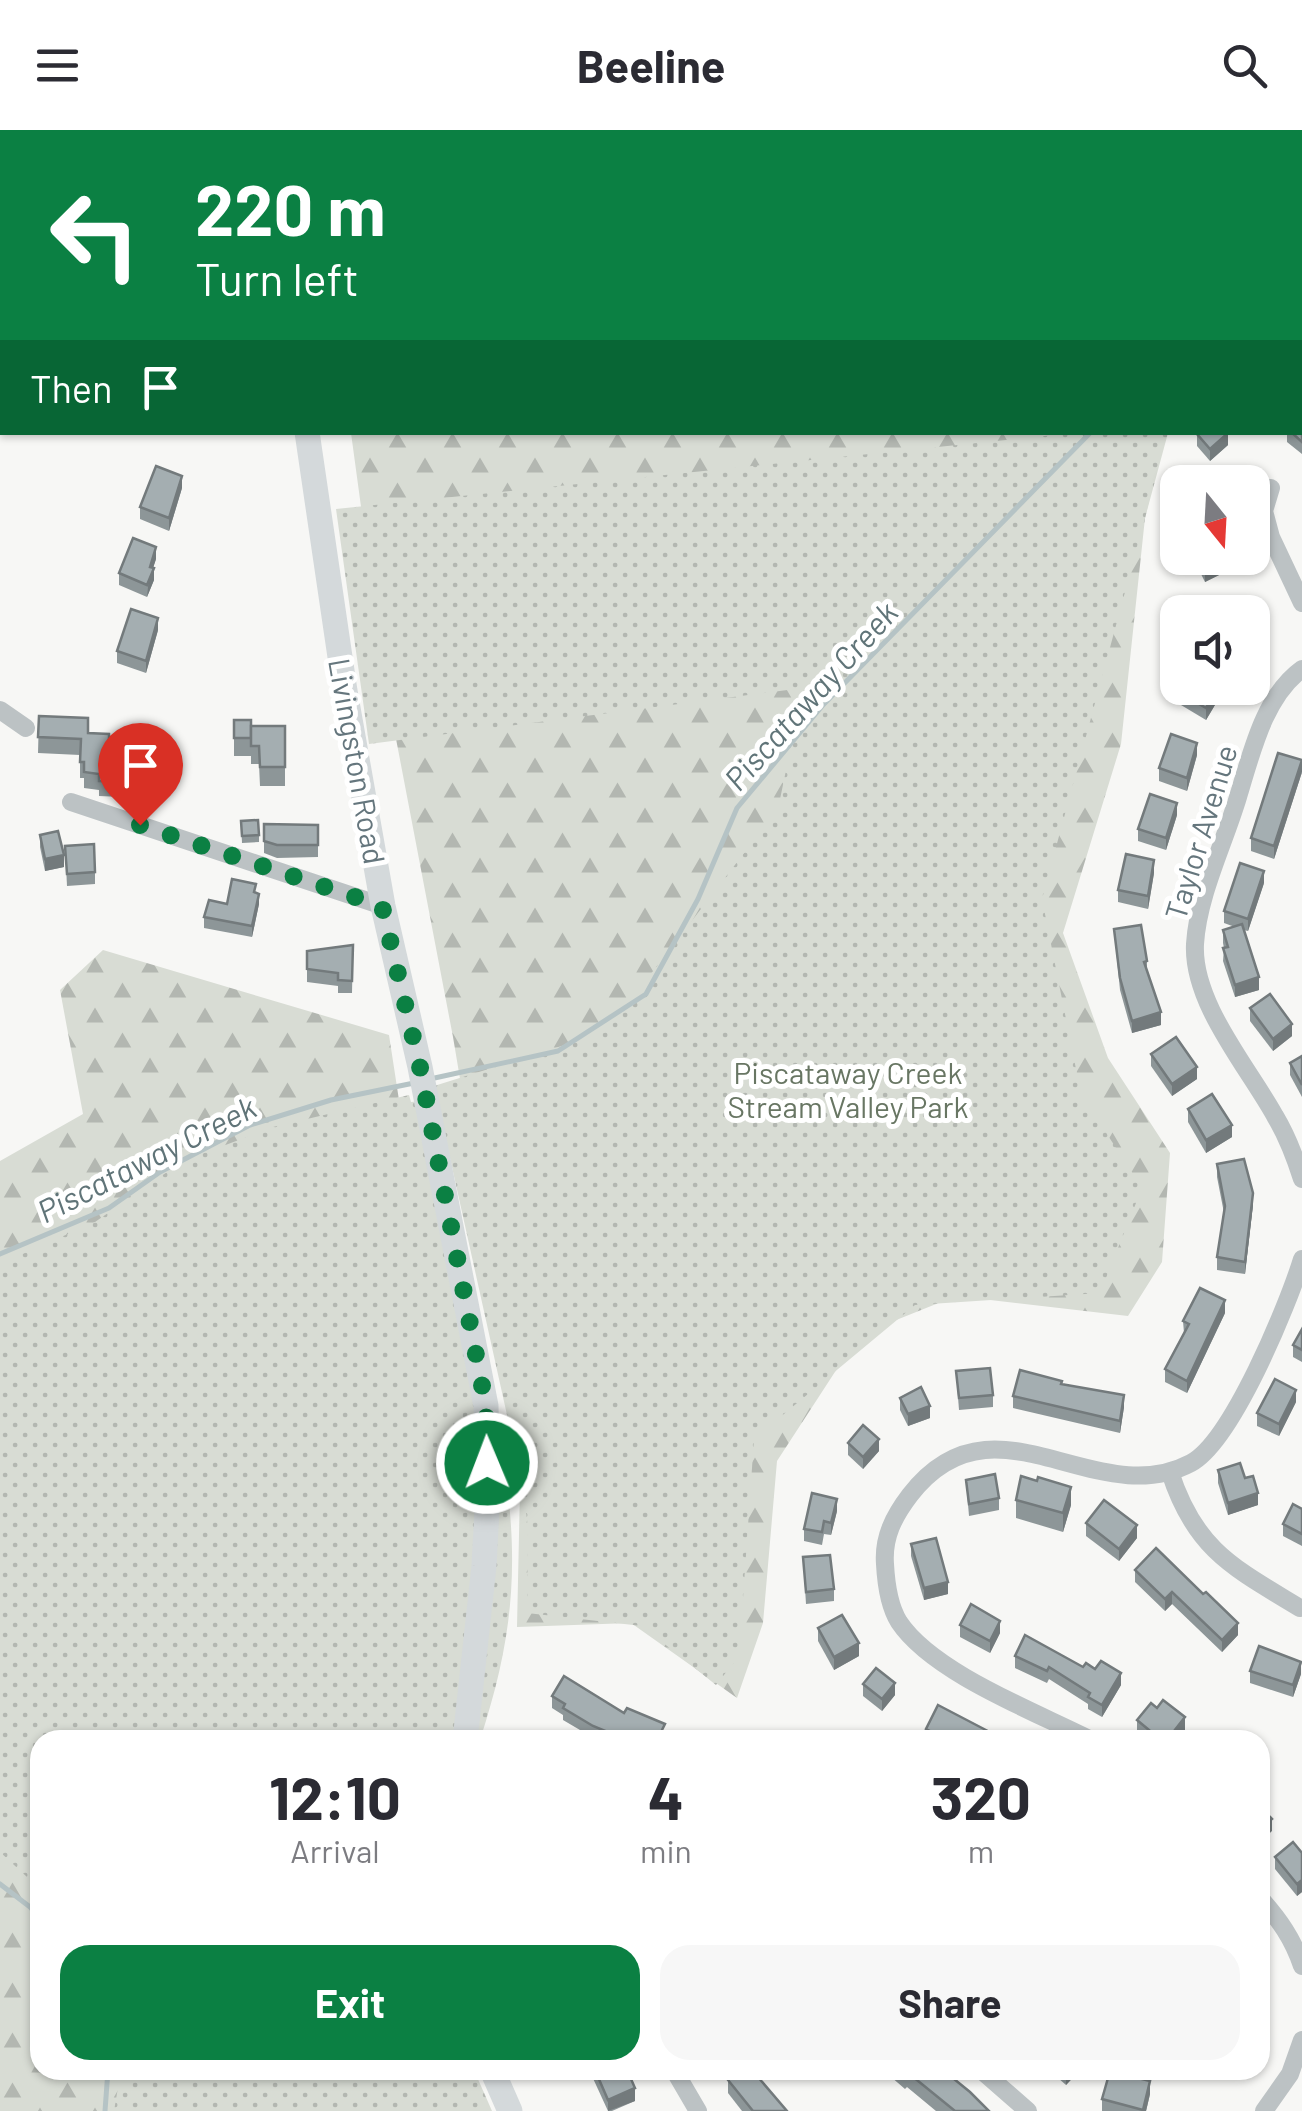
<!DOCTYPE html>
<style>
body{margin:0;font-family:Barlow,sans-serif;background:#f7f7f7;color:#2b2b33;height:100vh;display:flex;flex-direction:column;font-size:38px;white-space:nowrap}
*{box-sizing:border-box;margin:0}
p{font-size:32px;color:#7c7c81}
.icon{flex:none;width:55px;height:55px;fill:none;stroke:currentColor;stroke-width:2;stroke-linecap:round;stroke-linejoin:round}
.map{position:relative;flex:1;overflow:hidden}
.panel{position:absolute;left:30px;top:1600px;width:1240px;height:350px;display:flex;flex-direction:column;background:#fff;border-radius:30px;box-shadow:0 2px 8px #0004}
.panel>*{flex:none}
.banner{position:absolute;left:0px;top:0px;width:1302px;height:305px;box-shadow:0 2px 8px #0004;background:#0b8043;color:#fff;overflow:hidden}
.needle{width:65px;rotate:162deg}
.buttons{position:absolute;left:1160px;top:335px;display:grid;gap:20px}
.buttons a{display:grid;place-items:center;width:110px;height:110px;border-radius:20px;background:#fff;box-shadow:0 2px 8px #0004;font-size:50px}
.pin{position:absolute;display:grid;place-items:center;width:85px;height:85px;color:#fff;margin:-102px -42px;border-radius:50% 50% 50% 0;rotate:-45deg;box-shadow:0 0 10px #0007}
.pin .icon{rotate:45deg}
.me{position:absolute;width:110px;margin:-55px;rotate:359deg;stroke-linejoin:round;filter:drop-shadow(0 0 8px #0008)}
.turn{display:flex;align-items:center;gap:35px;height:210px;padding:0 30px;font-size:45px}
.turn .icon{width:130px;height:130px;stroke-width:2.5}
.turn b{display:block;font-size:70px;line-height:85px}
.then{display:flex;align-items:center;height:95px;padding:0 30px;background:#0003;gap:20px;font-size:38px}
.eta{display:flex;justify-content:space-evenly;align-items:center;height:170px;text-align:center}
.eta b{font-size:60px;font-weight:700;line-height:70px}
.cta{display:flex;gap:20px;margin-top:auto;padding:20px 30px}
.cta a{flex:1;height:115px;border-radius:30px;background:#0b8043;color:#fff;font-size:40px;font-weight:700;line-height:115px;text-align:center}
.cta a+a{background:#f7f7f7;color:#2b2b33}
header{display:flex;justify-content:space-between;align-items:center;height:130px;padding:0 30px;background:#fff;font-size:45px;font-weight:700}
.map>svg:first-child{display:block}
.forest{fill:url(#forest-firs)}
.park{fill:url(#park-dots)}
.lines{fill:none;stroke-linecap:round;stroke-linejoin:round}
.stream{stroke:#b5c3c5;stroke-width:5}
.street{stroke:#bcc2c4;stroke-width:18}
.secondary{stroke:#d4d9db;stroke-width:25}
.wall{fill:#8d9698}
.shaded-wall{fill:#737a7c}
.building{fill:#a4aeb1;stroke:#737a7c;stroke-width:2.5}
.route{stroke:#0b8043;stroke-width:18;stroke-dasharray:0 32.4}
.labels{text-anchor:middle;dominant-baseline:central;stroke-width:10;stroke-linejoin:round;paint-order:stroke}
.street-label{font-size:30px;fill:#65767d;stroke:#fff}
.park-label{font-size:30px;fill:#687663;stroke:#fff}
.water-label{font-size:32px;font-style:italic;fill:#607478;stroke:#fff}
</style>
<header><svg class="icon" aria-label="menu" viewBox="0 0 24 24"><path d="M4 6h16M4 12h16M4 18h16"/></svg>Beeline<svg class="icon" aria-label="search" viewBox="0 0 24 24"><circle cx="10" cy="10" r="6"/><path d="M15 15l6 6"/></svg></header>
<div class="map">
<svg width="1302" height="1981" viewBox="0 0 1302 1981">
<defs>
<pattern id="forest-firs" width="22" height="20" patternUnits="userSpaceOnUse" patternTransform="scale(2.5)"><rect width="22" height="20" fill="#d8dcd4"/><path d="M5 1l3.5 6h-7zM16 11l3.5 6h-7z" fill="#b3b7b1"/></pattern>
<pattern id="park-dots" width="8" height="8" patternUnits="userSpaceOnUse" patternTransform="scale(2.5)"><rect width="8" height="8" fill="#d8dcd4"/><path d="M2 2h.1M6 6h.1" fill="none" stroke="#b3b7b1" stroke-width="1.8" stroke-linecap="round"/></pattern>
</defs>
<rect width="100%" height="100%" fill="#f7f7f5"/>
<g class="forest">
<polygon points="646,0 1302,0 1302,226 1300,2"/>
<polygon points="351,303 1165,303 1145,388 1121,614 1063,803 1108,928 1170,1023 1162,1132 1128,1186 956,1166 859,1205 777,1331 763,1493 737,1568 631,1493 517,1497 521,1312 453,907 384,546"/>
<polygon points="103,820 389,905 414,1068 40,1610 40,1940 448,1940 465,1981 0,1981 0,1031 83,984 60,860"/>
</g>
<g class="park">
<polygon points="974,0 1302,0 1302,209 1300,2"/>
<polygon points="1073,303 1168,303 1042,769 1081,964 1142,1058 1100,1163 915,1175 754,1309 739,1526 716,1555 642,1496 527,1483 528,1398 523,1357 434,956 606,902 778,679 803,558 369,614 336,379"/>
<path d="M409,965L411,972L420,971L509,1372C518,1460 507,1527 480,1610H40V1759L0,1722V1134L95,1092L183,1031L273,997Z"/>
<polygon points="121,1940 474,1940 492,1981 114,1981"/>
</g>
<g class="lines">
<g class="stream">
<polyline points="958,0 959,2"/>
<polyline points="430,949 558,921 646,864 698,769 737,678 823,575 1091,302"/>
<polyline points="0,1124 109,1078 160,1042 250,995 331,970 414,953"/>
<polyline points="0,1754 30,1777 40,1789"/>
<polyline points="105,1981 108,1940"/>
</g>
<g class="street">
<polyline points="1271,358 1264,381 1271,407 1302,473"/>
<path d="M1302,539C1264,566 1251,625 1238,667C1224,714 1198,765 1195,814C1192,873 1248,937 1275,986C1287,1006 1295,1027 1302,1049"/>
<polyline points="0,580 26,598"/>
<polyline points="71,672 383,776"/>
<path d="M1170,1342C1195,1420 1234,1438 1300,1478"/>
<path d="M1091,1610C1036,1582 933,1543 899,1492C889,1476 886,1453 885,1434C883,1407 894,1386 910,1365C994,1256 1095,1384 1191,1333C1232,1311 1288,1175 1302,1129"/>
<path d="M1260,1768C1279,1789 1293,1809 1302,1836"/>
<polyline points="674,1940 698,1981"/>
<polyline points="981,1940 1028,1981"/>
<polyline points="1264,1981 1290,1944 1302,1910"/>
</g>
<g class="secondary">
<polyline points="268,0 268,2"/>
<polyline points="307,302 345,561 383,776 420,937 486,1276 488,1361 484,1436 465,1610"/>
<polyline points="492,1940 510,1981"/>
</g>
</g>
<g class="wall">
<polygon points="1302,283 1302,324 1287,312 1287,302 1300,302"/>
<polygon points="1197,304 1228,315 1210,331 1197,316"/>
<polygon points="182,358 169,401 140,389 140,377"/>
<polygon points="1193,428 1231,428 1231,439 1205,452"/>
<polygon points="156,429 153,438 154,450 147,467 119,455 119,443"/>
<polygon points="158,500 146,543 117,533 117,521"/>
<polygon points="1184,558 1225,558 1206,590 1181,575 1181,563"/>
<polygon points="39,586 88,603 109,616 123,633 122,667 99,666 99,660 84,658 84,648 80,648 80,625 38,623"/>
<rect x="234" y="590" width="17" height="36"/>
<polygon points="251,596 285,596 285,656 260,656 259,634 251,634"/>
<polygon points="1197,625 1187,661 1159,651 1159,638"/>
<polygon points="1302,642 1274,729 1251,721 1251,708"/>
<polygon points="1177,685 1166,720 1138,711 1138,699"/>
<polygon points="241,691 259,705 259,712 242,713"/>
<polygon points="264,694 318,695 318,727 277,728 264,723"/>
<polygon points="40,705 64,737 45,741 40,717"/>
<polygon points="65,716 95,742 95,754 67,756"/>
<polygon points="1154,743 1148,779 1118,772 1118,760"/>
<polygon points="1264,753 1248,801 1243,800 1259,860 1235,867 1223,831 1224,818 1223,813 1223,800 1235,797 1224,793 1224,781"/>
<polygon points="256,763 259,774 252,807 204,798 204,787 227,774"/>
<polygon points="1114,799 1147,831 1147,842 1161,895 1132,903 1120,860"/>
<polygon points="353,815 352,863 338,863 338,856 307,852 307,821"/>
<polygon points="1250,878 1292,906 1273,921 1250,891"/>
<polygon points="1151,924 1197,949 1172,966 1151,936"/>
<polygon points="1302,926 1302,967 1290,945 1290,933"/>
<polygon points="1188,979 1232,1007 1206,1023 1188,992"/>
<polygon points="1217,1034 1253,1075 1245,1144 1217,1140 1217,1127 1224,1083 1217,1047"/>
<polygon points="1225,1183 1187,1263 1165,1252 1165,1239 1184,1203 1183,1191"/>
<polygon points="1302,1199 1302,1232 1293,1227 1293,1215"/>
<polygon points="956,1241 993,1265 993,1277 959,1280"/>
<polygon points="1062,1254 1124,1277 1120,1303 1013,1278 1013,1266"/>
<polygon points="900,1268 930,1288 908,1296 900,1280"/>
<polygon points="1296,1272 1279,1306 1257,1296 1257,1283"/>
<polygon points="848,1313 879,1321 863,1339 848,1325"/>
<polygon points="1218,1340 1245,1348 1258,1375 1228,1385 1218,1353"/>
<polygon points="966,1350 999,1368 999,1380 969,1386"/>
<polygon points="1016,1370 1071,1375 1063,1402 1016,1388"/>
<polygon points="1302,1379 1302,1416 1283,1406 1283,1394"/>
<polygon points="837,1381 831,1405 824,1404 822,1415 804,1411 804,1399"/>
<polygon points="1086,1393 1137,1408 1119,1431 1086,1406"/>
<polygon points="911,1414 948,1464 924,1470 911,1426"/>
<polygon points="803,1427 834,1459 834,1471 806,1474"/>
<polygon points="1135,1440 1238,1505 1222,1522 1172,1474 1165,1481 1135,1452"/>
<polygon points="960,1495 1000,1503 990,1523 960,1507"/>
<polygon points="818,1498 859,1526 834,1540 818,1511"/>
<polygon points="1015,1526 1095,1539 1121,1555 1102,1587 1088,1579 1088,1574 1049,1549 1047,1553 1015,1538"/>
<polygon points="1250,1541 1301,1544 1293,1567 1250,1553"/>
<polygon points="863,1554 895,1565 882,1581 863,1566"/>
<polygon points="552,1566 624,1583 676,1610 597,1610 563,1590 563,1585 552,1578"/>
<polygon points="1157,1578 1185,1600 1176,1610 1146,1610 1137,1602 1137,1590"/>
<polygon points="926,1599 1005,1610 926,1610"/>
<polygon points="1302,1723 1302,1762 1297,1766 1275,1739 1275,1727"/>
<polygon points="591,1940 627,1940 635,1971 612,1981 608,1981 591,1944"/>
<polygon points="883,1940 943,1940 989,1981 936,1981 907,1957 905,1959"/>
<polygon points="1049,1940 1080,1940 1066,1955"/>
<polygon points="728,1950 787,1981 742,1981 728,1963"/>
<polygon points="1150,1964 1146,1981 1102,1981 1102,1969"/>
</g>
<g class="shaded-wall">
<polygon points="1228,303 1228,315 1210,331 1210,319"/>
<polygon points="182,346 182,358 169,401 169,388"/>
<polygon points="156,417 156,429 150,447 154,438 154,450 147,467 150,437"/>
<polygon points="1229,428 1231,428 1231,439 1205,452 1205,439"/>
<polygon points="158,488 158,500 146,543 146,531"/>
<polygon points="1218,558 1225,558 1206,590 1206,578"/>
<polygon points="1197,613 1197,625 1187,661 1187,648"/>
<polygon points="1302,630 1302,642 1274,729 1274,716"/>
<polygon points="1177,673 1177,685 1166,720 1166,708"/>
<polygon points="64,725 64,737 45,741 45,729"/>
<polygon points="1154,730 1154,743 1148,779 1148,766"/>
<polygon points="1264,741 1264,753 1248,801 1248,789"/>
<polygon points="259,764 259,774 252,807 252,796"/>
<polygon points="1259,847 1259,860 1235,867 1235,855"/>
<polygon points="1161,882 1161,895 1132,903 1132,891"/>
<polygon points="1292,894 1292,906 1273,921 1273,909"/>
<polygon points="1197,937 1197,949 1172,966 1172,954"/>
<polygon points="1232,995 1232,1007 1206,1023 1206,1010"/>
<polygon points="1253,1063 1253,1075 1245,1144 1245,1132"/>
<polygon points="1225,1170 1225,1183 1187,1263 1187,1251"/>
<polygon points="1296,1260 1296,1272 1279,1306 1279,1294"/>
<polygon points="1124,1265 1124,1277 1120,1303 1120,1291"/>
<polygon points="930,1276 930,1288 908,1296 908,1284"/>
<polygon points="879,1309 879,1321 863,1339 863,1327"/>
<polygon points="1071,1357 1071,1375 1063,1402 1063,1383"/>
<polygon points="1258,1363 1258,1375 1228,1385 1228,1373"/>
<polygon points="837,1369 837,1381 831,1405 831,1393"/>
<polygon points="1137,1395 1137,1408 1119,1431 1119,1419"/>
<polygon points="948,1452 948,1464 924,1470 924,1458"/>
<polygon points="1172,1462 1172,1474 1165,1481 1165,1469"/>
<polygon points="1000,1491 1000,1503 990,1523 990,1511"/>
<polygon points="1238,1493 1238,1505 1222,1522 1222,1510"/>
<polygon points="859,1513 859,1526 834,1540 834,1527"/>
<polygon points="1301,1532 1301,1544 1293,1567 1293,1555"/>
<polygon points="1121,1543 1121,1555 1102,1587 1102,1575"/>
<polygon points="895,1553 895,1565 882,1581 882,1569"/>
<polygon points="1185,1587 1185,1600 1176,1610 1167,1610"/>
<polygon points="1272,1689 1272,1701 1260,1712 1260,1699"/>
<polygon points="1302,1750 1302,1762 1297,1766 1297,1754"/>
<polygon points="1068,1940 1080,1940 1066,1955 1066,1943"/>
<polygon points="1150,1951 1150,1964 1146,1981 1143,1981"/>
<polygon points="635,1958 635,1971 608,1981 608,1970"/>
</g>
<g class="building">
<polygon points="1302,283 1302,312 1291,302 1300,302 1300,285"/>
<polygon points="1198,302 1227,302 1228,303 1210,319 1197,304"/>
<polygon points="156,336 182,346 169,388 140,377"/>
<polygon points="133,408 156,417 150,437 154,438 147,455 119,443"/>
<polygon points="1199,428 1229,428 1205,439"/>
<polygon points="131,479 158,488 146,531 117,521"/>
<polygon points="1252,479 1252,482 1234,482 1234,481"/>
<polygon points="1184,558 1218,558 1206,578 1181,563"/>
<polygon points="39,586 88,588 88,603 109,604 109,616 123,617 122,652 99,651 99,644 84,642 84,632 80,632 81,609 38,607"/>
<rect x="234" y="590" width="17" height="18"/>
<polygon points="251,596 285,596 285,637 260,637 259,616 251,616"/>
<polygon points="1171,604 1197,613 1187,648 1159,638"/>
<polygon points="1278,623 1302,630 1274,716 1251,708"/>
<polygon points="1150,664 1177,673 1166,708 1138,699"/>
<polygon points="258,690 259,705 242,706 241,691"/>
<polygon points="264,694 318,695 318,715 277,715 264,711"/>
<polygon points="58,701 64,725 45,729 40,705"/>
<polygon points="94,714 95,742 67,744 65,716"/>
<polygon points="1126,724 1154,730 1148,766 1118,760"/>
<polygon points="1240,733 1264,741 1248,789 1224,781"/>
<polygon points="232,749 256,754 254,762 259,764 252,796 204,787 209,770 227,774"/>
<polygon points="1242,794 1259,847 1235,855 1223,818 1228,817 1223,800"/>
<polygon points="1141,795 1147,831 1144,832 1161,882 1132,891 1120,848 1114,799"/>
<polygon points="353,815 352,851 338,850 338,843 307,839 307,821"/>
<polygon points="1270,864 1292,894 1273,909 1250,878"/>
<polygon points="1176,907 1197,937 1172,954 1151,924"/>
<polygon points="1302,926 1302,955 1290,933"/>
<polygon points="1212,964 1232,995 1206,1010 1188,979"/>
<polygon points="1244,1029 1253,1063 1245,1132 1217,1127 1225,1076 1217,1034"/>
<polygon points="1200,1158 1225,1170 1187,1251 1165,1239 1189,1194 1183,1191"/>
<polygon points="1302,1199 1302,1220 1293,1215"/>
<polygon points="990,1238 993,1265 959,1268 956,1241"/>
<polygon points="1020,1240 1062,1251 1061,1254 1124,1265 1120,1291 1013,1266"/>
<polygon points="1275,1249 1296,1260 1279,1294 1257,1283"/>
<polygon points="921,1257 930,1276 908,1284 900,1268"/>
<polygon points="863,1295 879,1309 863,1327 848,1313"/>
<polygon points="1240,1333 1245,1348 1253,1346 1258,1363 1228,1373 1218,1340"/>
<polygon points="995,1344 999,1368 969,1374 966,1350"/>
<polygon points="1021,1346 1037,1351 1038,1347 1071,1357 1063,1383 1016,1370"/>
<polygon points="812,1363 837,1369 831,1393 824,1391 822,1402 804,1399"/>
<polygon points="1104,1370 1137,1395 1119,1419 1086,1393"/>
<polygon points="1293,1374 1302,1379 1302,1404 1283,1394"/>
<polygon points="936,1408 948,1452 924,1458 911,1414"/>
<polygon points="1156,1418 1203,1464 1206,1462 1238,1493 1222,1510 1172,1462 1165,1469 1135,1440"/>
<polygon points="830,1425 834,1459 806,1462 803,1427"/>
<polygon points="971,1474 1000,1491 990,1511 960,1495"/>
<polygon points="842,1485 859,1513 834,1527 818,1498"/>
<polygon points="1025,1505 1083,1537 1086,1533 1095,1539 1101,1531 1121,1543 1102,1575 1088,1567 1090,1563 1049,1537 1047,1541 1015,1526"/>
<polygon points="1259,1516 1301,1532 1293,1555 1250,1541"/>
<polygon points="876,1538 895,1553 882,1569 863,1554"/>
<polygon points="564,1546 624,1583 627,1578 665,1594 661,1602 676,1610 627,1610 593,1596 563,1578 565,1574 552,1566"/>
<polygon points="1163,1570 1185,1587 1167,1610 1161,1610 1137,1590 1151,1573 1157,1578"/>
<polygon points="938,1575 1005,1610 948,1610 926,1599"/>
<polygon points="1260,1676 1272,1689 1260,1699"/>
<polygon points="1293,1712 1302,1723 1302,1750 1297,1754 1275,1727"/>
<polygon points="595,1940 627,1940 635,1958 608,1970"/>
<polygon points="740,1940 752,1940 787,1981 753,1981 728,1950"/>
<polygon points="901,1940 943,1940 970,1962 989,1981 955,1981 907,1942 905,1944"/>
<polygon points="1110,1941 1150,1951 1143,1980 1102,1969"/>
</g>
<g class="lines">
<polyline class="route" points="140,695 382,776 420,937 486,1276 487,1333"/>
</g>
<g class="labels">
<g class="street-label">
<text transform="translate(358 631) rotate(80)">Livingston Road</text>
<text transform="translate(1200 702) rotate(-73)">Taylor Avenue</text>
</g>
<g class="park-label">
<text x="848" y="942">Piscataway Creek<tspan x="848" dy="34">Stream Valley Park</tspan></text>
</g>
<g class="water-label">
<text transform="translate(810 565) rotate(-48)">Piscataway Creek</text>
<text transform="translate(146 1028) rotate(-27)">Piscataway Creek</text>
</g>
</g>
</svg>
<div class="buttons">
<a><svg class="needle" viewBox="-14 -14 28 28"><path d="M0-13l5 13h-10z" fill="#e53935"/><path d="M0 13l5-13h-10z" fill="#7c7c81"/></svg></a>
<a><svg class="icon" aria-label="sound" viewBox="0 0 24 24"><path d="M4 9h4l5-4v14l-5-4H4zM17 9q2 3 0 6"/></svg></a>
</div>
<div class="pin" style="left:140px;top:695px;background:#d93025"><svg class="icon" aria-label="arrive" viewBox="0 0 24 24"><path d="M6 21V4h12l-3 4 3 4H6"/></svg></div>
<svg class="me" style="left:487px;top:1333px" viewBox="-20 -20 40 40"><circle r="17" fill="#0b8043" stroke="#fff" stroke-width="3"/><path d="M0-11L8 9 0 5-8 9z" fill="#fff"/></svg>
<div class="banner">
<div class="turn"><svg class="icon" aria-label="left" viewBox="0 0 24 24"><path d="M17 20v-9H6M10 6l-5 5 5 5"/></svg><div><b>220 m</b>Turn left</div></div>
<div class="then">Then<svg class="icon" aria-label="arrive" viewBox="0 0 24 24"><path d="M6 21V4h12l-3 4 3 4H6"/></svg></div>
</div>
<section class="panel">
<div class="eta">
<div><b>12:10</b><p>Arrival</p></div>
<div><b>4</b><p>min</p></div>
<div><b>320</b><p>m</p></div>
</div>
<div class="cta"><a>Exit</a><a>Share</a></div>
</section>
</div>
